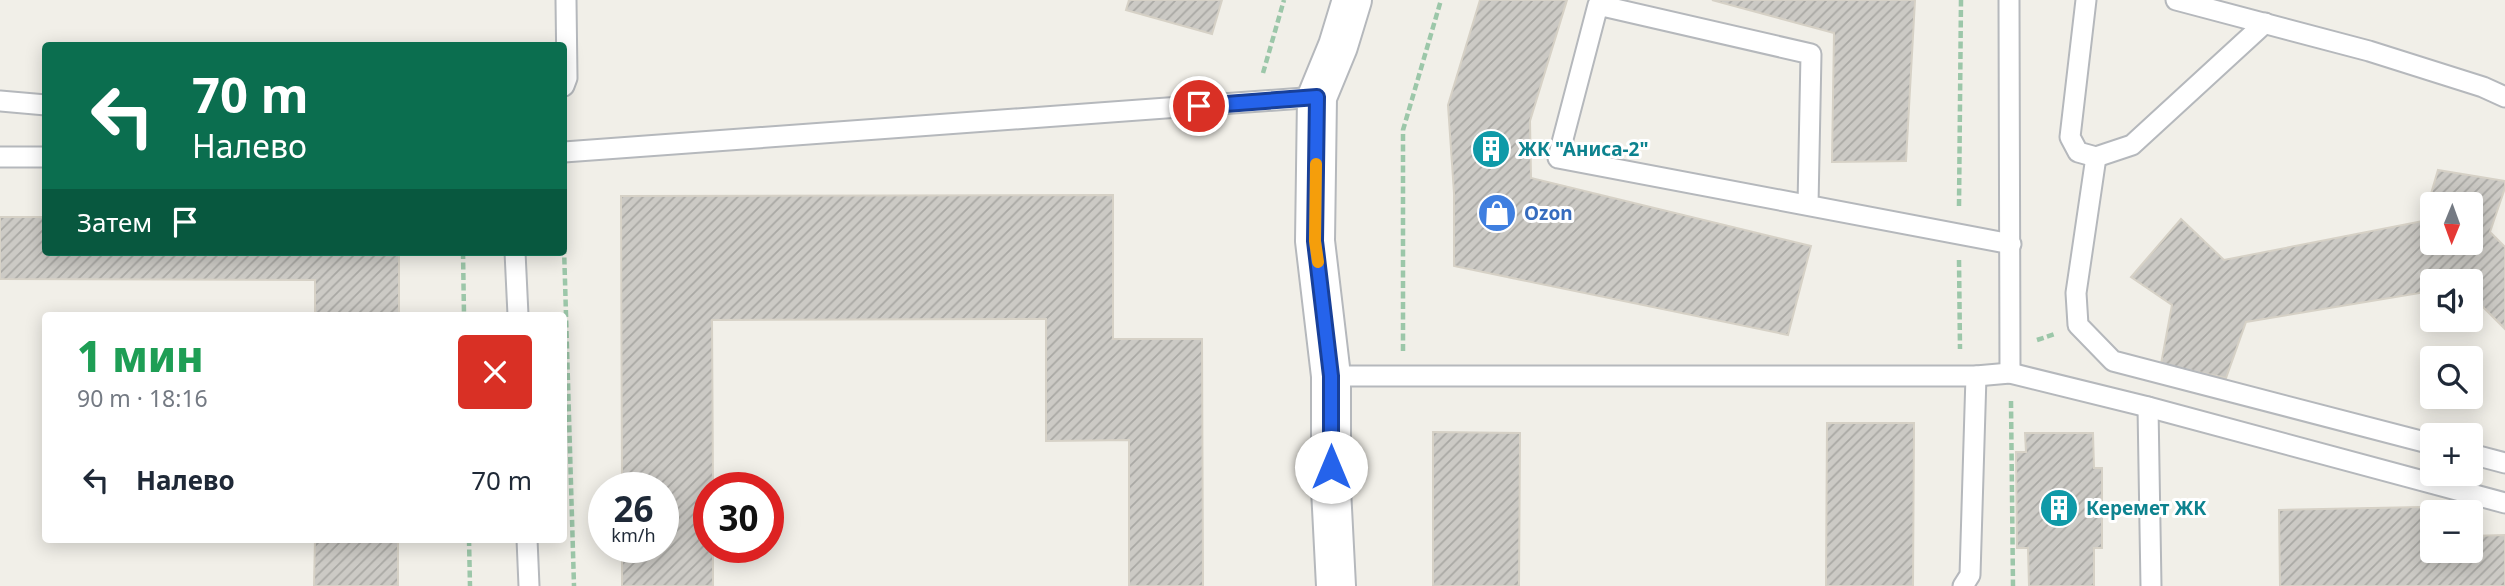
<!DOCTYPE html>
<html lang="ru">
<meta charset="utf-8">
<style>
body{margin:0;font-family:"Noto Sans",sans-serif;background:#f6f6f7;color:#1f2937;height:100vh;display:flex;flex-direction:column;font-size:26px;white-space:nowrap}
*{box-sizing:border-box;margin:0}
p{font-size:23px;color:#747a83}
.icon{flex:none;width:38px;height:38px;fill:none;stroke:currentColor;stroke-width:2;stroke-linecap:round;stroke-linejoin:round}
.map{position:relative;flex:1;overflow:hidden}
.details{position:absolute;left:42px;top:312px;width:525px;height:231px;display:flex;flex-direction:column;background:#fff;border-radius:7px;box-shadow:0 4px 18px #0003}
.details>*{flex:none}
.hud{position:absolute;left:42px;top:42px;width:525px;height:214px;border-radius:7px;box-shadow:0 4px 18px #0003;background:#0b6e4f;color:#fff;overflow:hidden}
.needle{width:46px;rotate:181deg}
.tools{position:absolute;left:2420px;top:192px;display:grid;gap:14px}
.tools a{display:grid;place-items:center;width:63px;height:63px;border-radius:7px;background:#fff;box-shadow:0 4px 18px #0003;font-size:35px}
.speed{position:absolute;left:588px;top:472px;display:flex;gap:14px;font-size:35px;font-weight:700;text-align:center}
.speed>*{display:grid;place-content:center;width:91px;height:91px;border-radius:50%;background:#fff;box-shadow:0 4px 18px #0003;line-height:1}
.speed small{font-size:18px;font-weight:400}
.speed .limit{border:10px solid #d22;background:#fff;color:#111}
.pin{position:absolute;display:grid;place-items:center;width:60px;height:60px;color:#fff;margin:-30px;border:4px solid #fff;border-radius:50%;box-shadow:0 2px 7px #0007}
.me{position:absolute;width:77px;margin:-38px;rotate:0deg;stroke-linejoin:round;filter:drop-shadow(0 0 5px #0008)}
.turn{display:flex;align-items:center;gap:24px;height:147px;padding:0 35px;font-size:32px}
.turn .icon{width:91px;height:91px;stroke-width:2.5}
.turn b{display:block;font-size:49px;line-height:60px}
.then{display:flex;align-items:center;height:66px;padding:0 35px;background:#0003;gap:14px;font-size:26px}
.round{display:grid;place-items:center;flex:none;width:74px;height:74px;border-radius:7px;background:#f6f6f7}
.summary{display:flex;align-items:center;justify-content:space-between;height:119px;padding:0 35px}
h1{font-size:42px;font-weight:800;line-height:52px;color:#1e9e55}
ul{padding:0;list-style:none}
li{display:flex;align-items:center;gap:21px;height:98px;padding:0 35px}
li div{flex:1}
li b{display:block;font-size:26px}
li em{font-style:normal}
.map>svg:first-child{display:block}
.building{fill:url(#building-hatch);stroke:#d6d1c6;stroke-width:2;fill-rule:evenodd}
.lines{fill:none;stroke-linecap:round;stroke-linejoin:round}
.service-casing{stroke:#b5b8bc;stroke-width:23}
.minor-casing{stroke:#b5b8bc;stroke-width:42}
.path{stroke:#9cc7a9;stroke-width:4.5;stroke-dasharray:7 3.5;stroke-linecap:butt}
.service{stroke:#fff;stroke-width:19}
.minor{stroke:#fff;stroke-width:38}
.route-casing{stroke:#184099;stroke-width:18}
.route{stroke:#2563eb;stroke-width:12}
.slow{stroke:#f59e0b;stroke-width:12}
.labels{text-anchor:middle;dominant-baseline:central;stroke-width:6;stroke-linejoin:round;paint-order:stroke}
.culture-label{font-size:19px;font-weight:bold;fill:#0d838f;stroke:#fff;text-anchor:start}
.shop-label{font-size:19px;font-weight:bold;fill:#366cbe;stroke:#fff;text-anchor:start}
</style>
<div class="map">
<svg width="2505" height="586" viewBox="0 0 2505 586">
<defs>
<pattern id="building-hatch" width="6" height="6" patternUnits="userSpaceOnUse" patternTransform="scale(1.75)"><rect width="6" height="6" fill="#cccac5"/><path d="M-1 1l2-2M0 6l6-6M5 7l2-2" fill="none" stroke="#a9a8a4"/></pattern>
</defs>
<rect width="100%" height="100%" fill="#f1efe8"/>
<g class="building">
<polygon points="1129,0 1222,0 1212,34 1126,10"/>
<polygon points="1480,0 1567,0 1530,121 1531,178 1811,246 1788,335 1454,266 1454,193 1448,105"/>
<polygon points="1712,0 1915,0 1906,161 1832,162 1834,33"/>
<path d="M2438,170L2505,181V188L2490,232L2505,247V329L2471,295V282H2432V291L2246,322L2226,378L2161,364L2172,305L2131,277L2181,219L2224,260L2423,221ZM2432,205H2471V243H2432Z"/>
<polygon points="1113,195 1113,339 1202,339 1203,586 1129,586 1129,440 1046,441 1046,319 712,320 713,488 709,488 709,548 713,548 713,586 622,586 622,548 663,548 663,488 622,488 621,196"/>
<polygon points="0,217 46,217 46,252 399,252 399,315 315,315 315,280 0,279"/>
<polygon points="1827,423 1914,423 1913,586 1826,586"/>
<polygon points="1433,432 1520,433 1519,586 1433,586"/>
<polygon points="2025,433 2093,433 2094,468 2102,468 2102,548 2094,548 2094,586 2029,586 2028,548 2017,548 2016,452 2026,452"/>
<polygon points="2469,506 2469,513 2432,513 2432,551 2471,551 2471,536 2505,535 2505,586 2280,586 2279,510"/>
<polygon points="315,539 398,539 398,586 314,586"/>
</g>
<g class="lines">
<defs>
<g id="service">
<polyline points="2009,0 2010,373"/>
<polyline points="2086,0 2070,137 2078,152 2096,157 2132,145 2265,23"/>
<polyline points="2176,0 2369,51 2483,87 2505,97"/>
<polyline points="564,86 567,78 566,0"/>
<polyline points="0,101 46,105"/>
<polyline points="564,152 1317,97"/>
<polyline points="0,157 46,157"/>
<polyline points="2096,157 2076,293 2078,325 2113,361 2432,444"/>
<polyline points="1808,205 1811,54 1598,5 1558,158 2011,244"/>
<polyline points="515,252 518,315"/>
<polyline points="1331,376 1976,376 2010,373 2148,407 2505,503"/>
<polyline points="2148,407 2151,586"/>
<polyline points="2471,454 2505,463"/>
<polyline points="527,539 529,586"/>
<polyline points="1963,586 1970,575 1976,376"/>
</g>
<polyline id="minor" points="1336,586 1331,489 1331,376 1315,241 1317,97 1338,46 1352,0"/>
</defs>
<use href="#service" class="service-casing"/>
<use href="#minor" class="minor-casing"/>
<g class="path">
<polyline points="1263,73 1284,0"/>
<polyline points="1959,206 1961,0"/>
<polyline points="564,247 574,586"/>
<polyline points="463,252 464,315"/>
<polyline points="1959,260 1960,349"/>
<polyline points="2037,340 2055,334"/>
<polyline points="1403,351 1403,130 1441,0"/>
<polyline points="2011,401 2013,586"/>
<polyline points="469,539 470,586"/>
</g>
<use href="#service" class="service"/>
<use href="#minor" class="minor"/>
</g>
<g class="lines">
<defs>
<polyline id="route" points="1199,106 1317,97 1315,241 1331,376 1331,467"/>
</defs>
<use href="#route" class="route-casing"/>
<use href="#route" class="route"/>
<polyline class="slow" points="1316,164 1315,241 1318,262"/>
</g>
<defs>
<symbol id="building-disc" viewBox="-11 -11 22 22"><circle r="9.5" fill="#0f9aa8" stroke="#fff"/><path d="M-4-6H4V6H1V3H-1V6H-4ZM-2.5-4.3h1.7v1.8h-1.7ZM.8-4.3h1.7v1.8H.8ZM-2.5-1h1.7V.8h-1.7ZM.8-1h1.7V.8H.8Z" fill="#fff"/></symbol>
<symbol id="shop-disc" viewBox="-11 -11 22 22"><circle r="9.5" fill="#3f7fe0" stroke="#fff"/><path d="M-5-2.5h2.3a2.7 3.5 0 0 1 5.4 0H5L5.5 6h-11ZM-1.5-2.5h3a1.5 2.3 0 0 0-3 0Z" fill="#fff"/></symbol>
</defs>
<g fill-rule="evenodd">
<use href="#building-disc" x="1469" y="127" width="44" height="44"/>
<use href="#shop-disc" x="1475" y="191" width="44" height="44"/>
<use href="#building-disc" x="2037" y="486" width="44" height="44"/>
</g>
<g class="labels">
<g class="culture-label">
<text x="1518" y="149">ЖК "Аниса-2"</text>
<text x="2086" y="508">Керемет ЖК</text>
</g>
<g class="shop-label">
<text x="1524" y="213">Ozon</text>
</g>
</g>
</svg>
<div class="tools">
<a><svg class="needle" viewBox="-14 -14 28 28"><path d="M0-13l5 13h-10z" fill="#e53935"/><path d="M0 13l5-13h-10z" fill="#747a83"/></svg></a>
<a><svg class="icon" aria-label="sound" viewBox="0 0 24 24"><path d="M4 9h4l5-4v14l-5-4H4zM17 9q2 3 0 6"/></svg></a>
<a><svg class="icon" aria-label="search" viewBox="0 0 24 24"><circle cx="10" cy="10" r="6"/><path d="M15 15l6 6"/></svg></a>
<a>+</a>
<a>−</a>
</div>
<div class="speed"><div>26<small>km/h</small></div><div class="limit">30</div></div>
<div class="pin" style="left:1199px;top:106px;background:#d93025"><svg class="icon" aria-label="arrive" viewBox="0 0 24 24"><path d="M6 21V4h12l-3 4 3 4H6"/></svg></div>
<svg class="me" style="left:1331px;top:467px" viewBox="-20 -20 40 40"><circle r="19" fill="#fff"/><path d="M0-13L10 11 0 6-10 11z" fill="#2563eb"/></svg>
<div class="hud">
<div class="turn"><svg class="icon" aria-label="left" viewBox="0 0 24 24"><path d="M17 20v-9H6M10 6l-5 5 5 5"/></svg><div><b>70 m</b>Налево</div></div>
<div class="then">Затем<svg class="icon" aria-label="arrive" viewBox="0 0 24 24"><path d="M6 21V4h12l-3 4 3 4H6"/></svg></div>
</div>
<section class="details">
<div class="summary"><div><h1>1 мин</h1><p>90 m · 18:16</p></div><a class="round" style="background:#d93025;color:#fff"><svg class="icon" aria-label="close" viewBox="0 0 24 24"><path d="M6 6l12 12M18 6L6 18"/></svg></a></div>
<ul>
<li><svg class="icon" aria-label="left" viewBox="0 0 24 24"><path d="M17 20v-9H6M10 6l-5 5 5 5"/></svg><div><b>Налево</b></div><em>70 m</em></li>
</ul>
</section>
</div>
